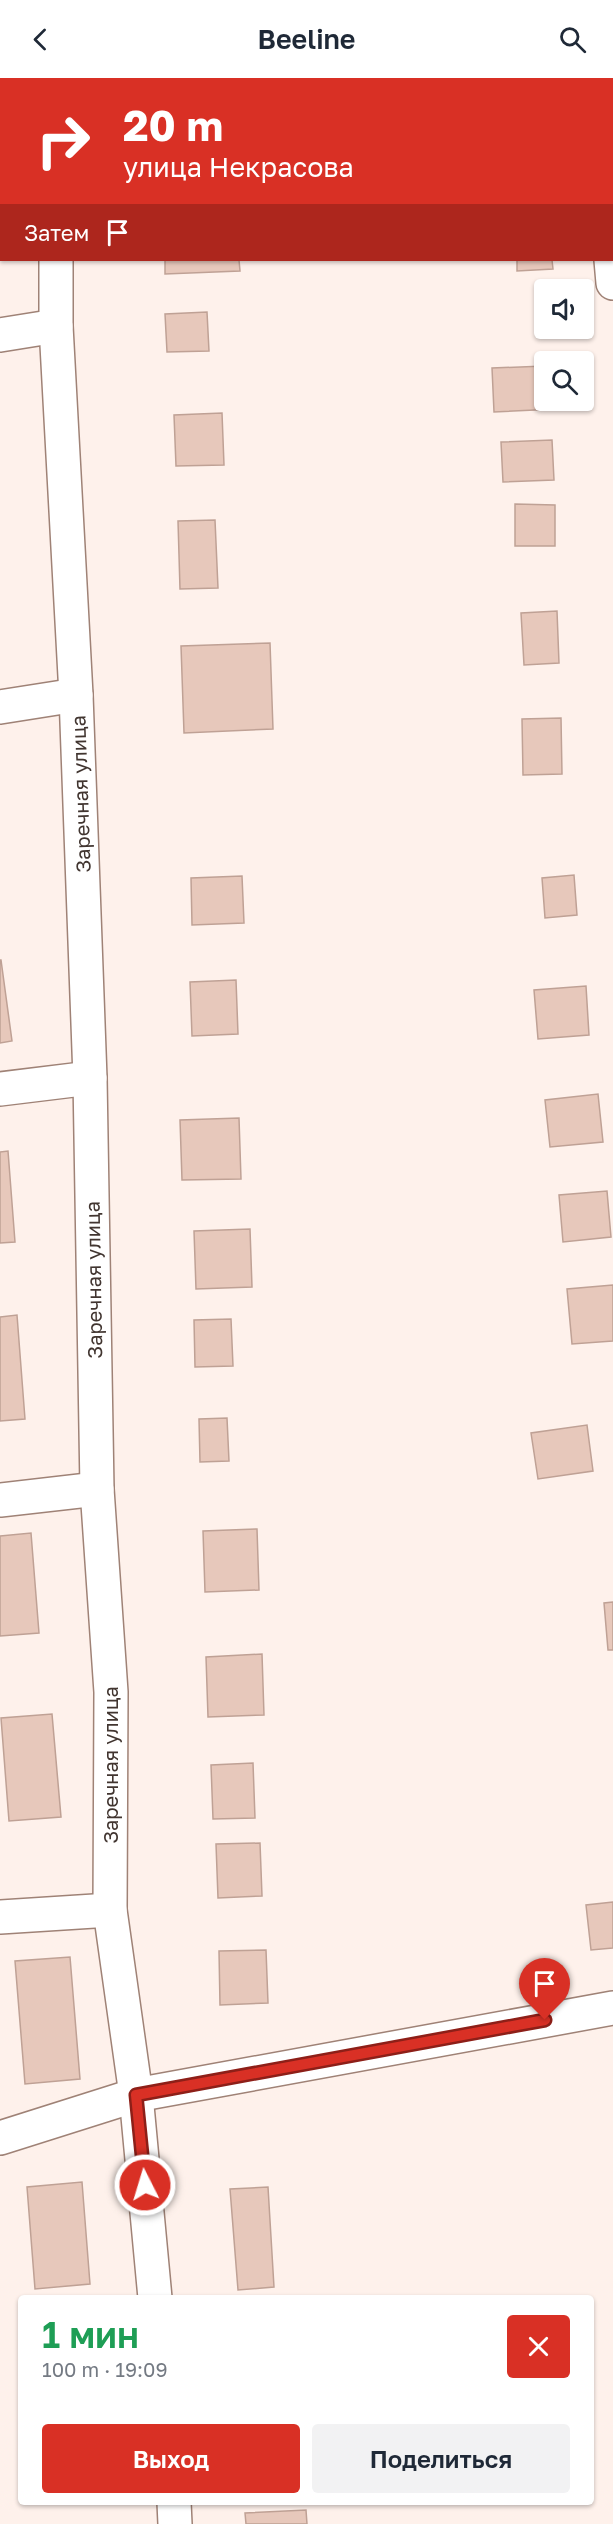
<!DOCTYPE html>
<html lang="ru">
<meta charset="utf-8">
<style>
body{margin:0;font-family:"Golos Text",sans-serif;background:#f2f2f3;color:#1f2937;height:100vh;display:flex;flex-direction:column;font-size:22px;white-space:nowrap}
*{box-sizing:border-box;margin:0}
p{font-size:20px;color:#747a83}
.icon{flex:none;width:33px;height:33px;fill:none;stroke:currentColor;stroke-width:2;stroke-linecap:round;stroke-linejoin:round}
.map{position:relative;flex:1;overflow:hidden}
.sheet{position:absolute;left:18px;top:2217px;width:576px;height:210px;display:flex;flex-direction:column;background:#fff;border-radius:6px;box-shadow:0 2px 4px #0004}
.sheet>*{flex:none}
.guide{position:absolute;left:0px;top:0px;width:614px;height:183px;box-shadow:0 2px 4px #0004;background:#d93025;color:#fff;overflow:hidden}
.buttons{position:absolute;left:534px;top:201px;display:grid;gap:12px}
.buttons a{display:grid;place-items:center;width:60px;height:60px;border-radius:6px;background:#fff;box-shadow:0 2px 4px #0004;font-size:30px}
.pin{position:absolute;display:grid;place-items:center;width:51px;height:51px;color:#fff;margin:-62px -26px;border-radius:50% 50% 50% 0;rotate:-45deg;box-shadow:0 0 6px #0007}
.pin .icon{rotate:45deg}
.me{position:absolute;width:66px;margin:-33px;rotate:355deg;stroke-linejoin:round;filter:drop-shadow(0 0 4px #0008)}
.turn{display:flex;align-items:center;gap:21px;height:126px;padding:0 24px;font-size:27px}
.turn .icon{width:78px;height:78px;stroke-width:2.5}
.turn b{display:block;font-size:42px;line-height:51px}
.then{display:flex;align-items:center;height:57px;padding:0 24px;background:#0003;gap:12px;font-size:22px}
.round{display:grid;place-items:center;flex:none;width:63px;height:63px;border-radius:6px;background:#f2f2f3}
.headline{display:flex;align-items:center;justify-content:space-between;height:102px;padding:0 24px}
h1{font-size:36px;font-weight:600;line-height:45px;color:#1e9e55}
.cta{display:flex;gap:12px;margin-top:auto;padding:12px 24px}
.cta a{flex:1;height:69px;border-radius:6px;background:#d93025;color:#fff;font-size:24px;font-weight:600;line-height:69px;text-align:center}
.cta a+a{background:#f2f2f3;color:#1f2937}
header{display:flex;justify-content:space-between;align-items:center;height:78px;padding:0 24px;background:#fff;font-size:27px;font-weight:600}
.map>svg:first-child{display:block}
.building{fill:#e7c8bb;stroke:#bfa195;stroke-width:1.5}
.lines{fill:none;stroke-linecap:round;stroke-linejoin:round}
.street-casing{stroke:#9f8276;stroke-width:36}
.secondary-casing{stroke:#9f8276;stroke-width:36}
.street{stroke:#fff;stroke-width:33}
.secondary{stroke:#fff;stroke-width:33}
.route-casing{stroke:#8d1f18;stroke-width:15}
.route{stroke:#d93025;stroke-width:10}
.labels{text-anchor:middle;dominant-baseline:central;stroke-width:6;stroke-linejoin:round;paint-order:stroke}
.street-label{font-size:20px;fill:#413530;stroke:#fff}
</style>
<header><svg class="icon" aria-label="back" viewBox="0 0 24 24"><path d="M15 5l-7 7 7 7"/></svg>Beeline<svg class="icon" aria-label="search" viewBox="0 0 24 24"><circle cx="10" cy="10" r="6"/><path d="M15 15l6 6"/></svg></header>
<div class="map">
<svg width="613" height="2446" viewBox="0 0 613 2446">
<rect width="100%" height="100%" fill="#fef1eb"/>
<g class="building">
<polygon points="165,182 239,182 240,193 165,196"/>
<polygon points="517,182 552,182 553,191 517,193"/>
<polygon points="207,234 209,273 167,274 165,236"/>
<polygon points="544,288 544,322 555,322 556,331 494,334 492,290"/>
<polygon points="222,335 224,387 176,388 174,337"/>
<polygon points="552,362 554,402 503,404 501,364"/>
<polygon points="515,426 555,427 555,468 515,468"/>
<polygon points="215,442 218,510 180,511 178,443"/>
<polygon points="557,533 559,585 524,587 521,535"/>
<polygon points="270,565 273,651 184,655 181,568"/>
<polygon points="561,640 562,696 523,697 522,641"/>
<polygon points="574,797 577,837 545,840 542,800"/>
<polygon points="242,798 244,845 192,847 191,800"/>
<polygon points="1,882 12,963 0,965 0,882"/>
<polygon points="236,902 238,956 192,958 190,904"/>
<polygon points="586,908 589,957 538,961 534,912"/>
<polygon points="598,1016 603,1064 550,1069 545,1022"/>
<polygon points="239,1040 241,1101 182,1102 180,1042"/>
<polygon points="8,1073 15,1164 0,1165 0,1074"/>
<polygon points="607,1113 611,1159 563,1164 559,1117"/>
<polygon points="250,1151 252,1209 196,1211 194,1153"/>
<polygon points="613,1207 613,1263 572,1266 567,1211"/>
<polygon points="17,1237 25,1341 0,1343 0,1239"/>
<polygon points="231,1241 233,1288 195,1289 194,1242"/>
<polygon points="227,1340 229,1383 200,1384 199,1341"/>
<polygon points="587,1347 593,1393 538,1401 531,1355"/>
<polygon points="257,1451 259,1512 205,1514 203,1453"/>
<polygon points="31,1455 39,1555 0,1558 0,1458"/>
<polygon points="613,1524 613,1572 608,1572 604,1525"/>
<polygon points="262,1576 264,1637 208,1639 206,1579"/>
<polygon points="52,1636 61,1739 9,1743 1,1640"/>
<polygon points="253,1685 255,1740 213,1741 211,1687"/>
<polygon points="260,1765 262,1818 218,1820 216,1766"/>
<polygon points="613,1824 613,1870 591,1872 586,1827"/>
<polygon points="266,1872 268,1925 220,1927 219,1873"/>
<polygon points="70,1879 80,2001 25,2006 15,1883"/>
<polygon points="82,2104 90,2206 35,2211 27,2109"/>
<polygon points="268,2109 274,2209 238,2212 230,2111"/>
<polygon points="306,2432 307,2446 246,2446 245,2435"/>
</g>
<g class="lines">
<defs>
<g id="street">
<polyline points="57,2 57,0"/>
<polyline points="56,182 56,248 76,617 90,1000 97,1411 111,1614 110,1832 136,2017 155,2220"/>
<polyline points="0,257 56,248"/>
<polyline points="0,629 76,617"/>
<polyline points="0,1011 90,1000"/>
<polyline points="0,1422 97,1411"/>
<polyline points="0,1839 110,1832"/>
<polyline points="0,2060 136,2017 613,1930"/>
<polyline points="174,2424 175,2446"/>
</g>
<g id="secondary">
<polyline points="599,0 599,2"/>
<polyline points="611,182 613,205"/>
</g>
</defs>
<use href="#street" class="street-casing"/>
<use href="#secondary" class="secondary-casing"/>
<use href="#street" class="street"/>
<use href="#secondary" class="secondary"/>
</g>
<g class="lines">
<defs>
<polyline id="route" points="145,2107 136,2017 545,1942"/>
</defs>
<use href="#route" class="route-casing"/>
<use href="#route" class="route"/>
</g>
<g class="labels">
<g class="street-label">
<text transform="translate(80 716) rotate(-92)">Заречная улица</text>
<text transform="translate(93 1202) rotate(-91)">Заречная улица</text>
<text transform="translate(110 1687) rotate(-90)">Заречная улица</text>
</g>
</g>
</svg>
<div class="buttons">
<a><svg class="icon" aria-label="sound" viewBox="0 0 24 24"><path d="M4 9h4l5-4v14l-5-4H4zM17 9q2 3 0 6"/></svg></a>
<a><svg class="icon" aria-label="search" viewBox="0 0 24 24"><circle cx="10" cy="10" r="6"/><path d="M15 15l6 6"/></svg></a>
</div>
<div class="pin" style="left:545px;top:1942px;background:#d93025"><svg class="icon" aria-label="arrive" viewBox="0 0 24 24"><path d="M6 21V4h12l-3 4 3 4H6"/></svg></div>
<svg class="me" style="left:145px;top:2107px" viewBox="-20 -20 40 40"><circle r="17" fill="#d93025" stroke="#fff" stroke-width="3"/><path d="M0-11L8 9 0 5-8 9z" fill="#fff"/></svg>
<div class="guide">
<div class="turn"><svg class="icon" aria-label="right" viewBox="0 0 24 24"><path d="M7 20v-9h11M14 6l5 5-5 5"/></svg><div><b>20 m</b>улица Некрасова</div></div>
<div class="then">Затем<svg class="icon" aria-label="arrive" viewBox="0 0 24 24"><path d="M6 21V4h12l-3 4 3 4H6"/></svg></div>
</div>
<section class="sheet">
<div class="headline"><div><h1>1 мин</h1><p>100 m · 19:09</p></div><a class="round" style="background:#d93025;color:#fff"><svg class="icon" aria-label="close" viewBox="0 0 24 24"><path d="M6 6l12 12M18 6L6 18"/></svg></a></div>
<div class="cta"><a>Выход</a><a>Поделиться</a></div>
</section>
</div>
